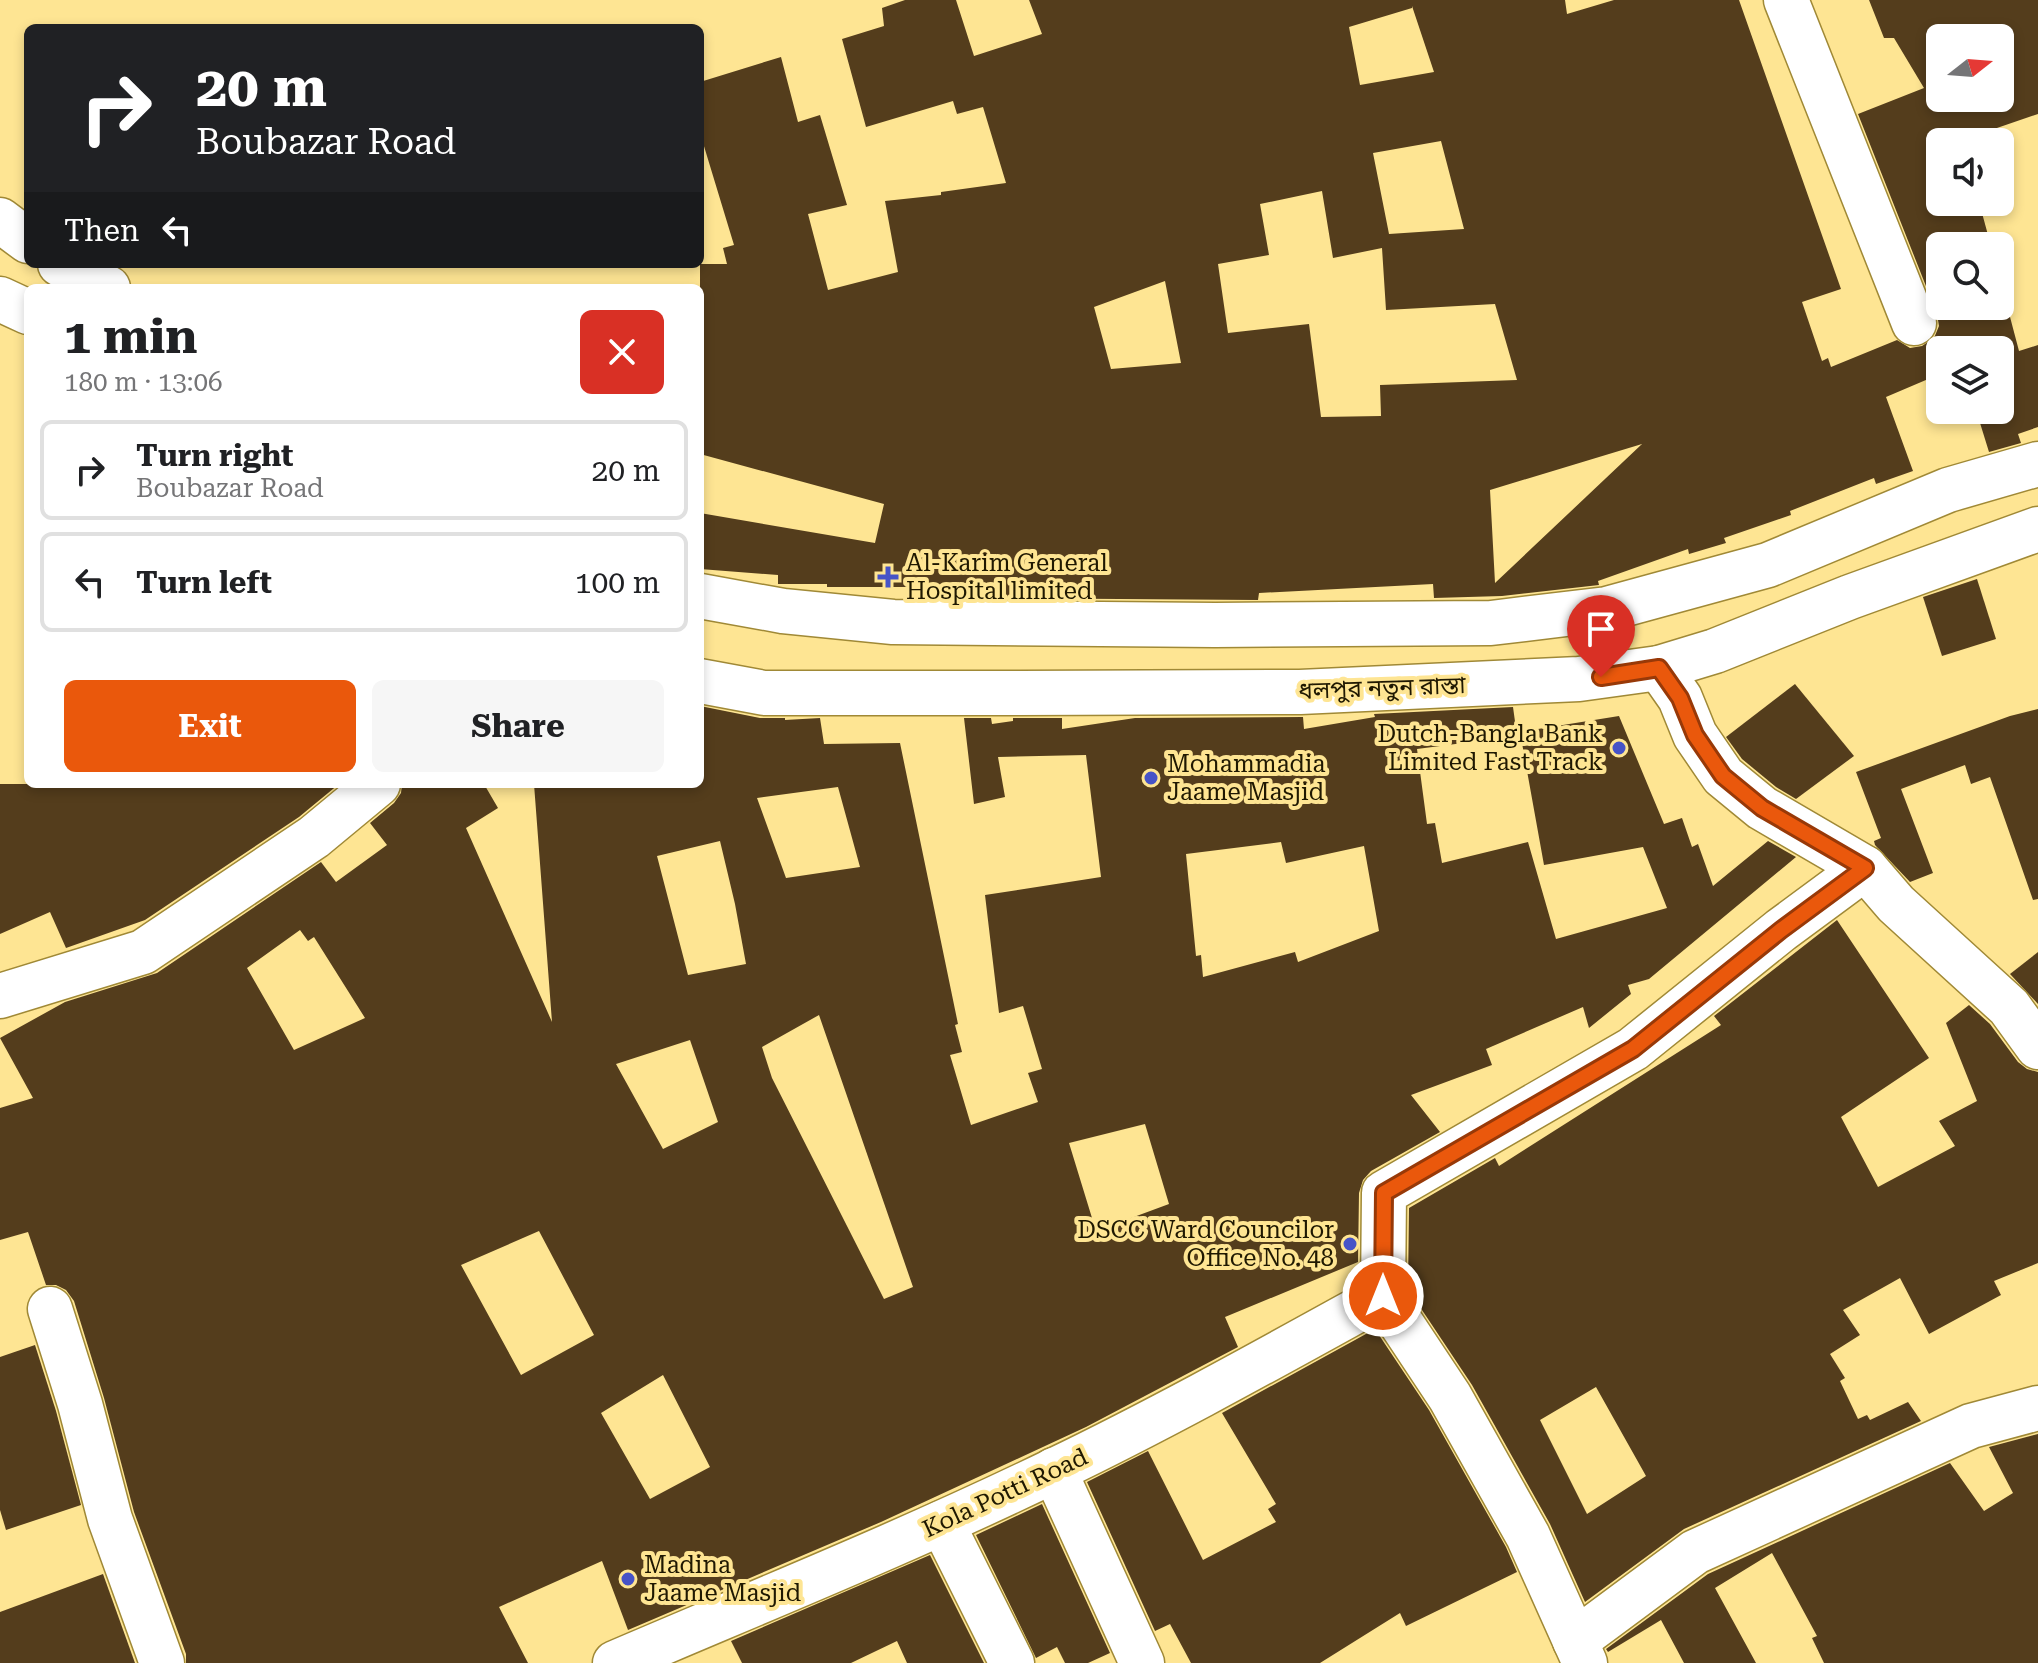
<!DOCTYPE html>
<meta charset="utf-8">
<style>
body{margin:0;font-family:"Roboto Serif","Noto Sans Bengali",serif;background:#f6f6f6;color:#202124;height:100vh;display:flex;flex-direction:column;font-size:30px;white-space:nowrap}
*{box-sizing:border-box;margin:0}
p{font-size:26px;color:#757577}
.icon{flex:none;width:44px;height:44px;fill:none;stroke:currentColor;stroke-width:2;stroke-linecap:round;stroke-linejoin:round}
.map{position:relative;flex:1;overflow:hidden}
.panel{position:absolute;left:24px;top:284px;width:680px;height:504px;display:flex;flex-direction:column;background:#fff;border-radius:12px;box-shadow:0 4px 12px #0003}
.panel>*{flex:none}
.guide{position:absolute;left:24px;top:24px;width:680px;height:244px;border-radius:12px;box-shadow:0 4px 12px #0003;background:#202124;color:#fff;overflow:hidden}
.needle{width:52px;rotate:73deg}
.buttons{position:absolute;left:1926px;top:24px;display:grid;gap:16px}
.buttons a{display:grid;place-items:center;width:88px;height:88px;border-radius:12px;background:#fff;box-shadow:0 4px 12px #0003;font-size:40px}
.pin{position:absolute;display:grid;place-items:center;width:68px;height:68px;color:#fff;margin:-82px -34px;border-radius:50% 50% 50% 0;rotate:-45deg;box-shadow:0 0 8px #0007}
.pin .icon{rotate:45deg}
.me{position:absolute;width:88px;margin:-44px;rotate:0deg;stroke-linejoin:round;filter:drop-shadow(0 0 6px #0008)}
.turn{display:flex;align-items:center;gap:28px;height:168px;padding:0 40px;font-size:36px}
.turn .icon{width:104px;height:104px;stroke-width:2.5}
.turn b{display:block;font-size:56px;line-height:68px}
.then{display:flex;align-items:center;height:76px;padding:0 40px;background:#0003;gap:16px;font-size:30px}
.round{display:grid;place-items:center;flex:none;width:84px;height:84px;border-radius:12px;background:#f6f6f6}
.head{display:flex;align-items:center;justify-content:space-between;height:136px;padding:0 40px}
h1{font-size:48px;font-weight:700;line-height:60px}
.primary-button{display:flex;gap:16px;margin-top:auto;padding:16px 40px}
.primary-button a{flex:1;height:92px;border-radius:12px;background:#ea580c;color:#fff;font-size:32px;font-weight:700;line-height:92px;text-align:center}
.primary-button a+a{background:#f6f6f6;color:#202124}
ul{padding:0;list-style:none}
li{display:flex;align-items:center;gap:24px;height:100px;margin:0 16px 12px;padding:0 24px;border:4px solid #e0e0e0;border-radius:12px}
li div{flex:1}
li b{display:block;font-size:30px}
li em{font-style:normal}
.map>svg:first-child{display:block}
.building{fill:#543d1c;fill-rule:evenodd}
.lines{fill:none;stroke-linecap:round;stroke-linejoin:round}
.minor-casing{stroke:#a08936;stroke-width:47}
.secondary-casing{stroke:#a08936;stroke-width:47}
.minor{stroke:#fff;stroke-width:44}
.secondary{stroke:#fff;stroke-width:44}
.route-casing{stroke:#983908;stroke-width:20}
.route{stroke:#ea580c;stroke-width:14}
.poi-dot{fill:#4653c7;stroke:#fee593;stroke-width:3}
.labels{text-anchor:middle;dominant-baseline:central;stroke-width:8;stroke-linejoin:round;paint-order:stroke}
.poi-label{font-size:24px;fill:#1f1801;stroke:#fee593;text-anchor:start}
.street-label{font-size:24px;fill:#1f1801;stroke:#fee593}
</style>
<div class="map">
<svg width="2038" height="1663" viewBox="0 0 2038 1663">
<rect width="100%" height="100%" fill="#fee593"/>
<g class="building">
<path d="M905,0H956L974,56L1042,34L1029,0H1565L1567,14L1614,0H1739L1841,289L1802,302L1822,361L1828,358L1831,367L1897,340L1910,348L1922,346L1934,338L1939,326L1937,314L1858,114L1924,88L1894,38H1884L1869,0H2038V114L1994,129L1999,142H1940V202H1979L1991,246H1940V306H2000V279L2019,351L2038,345V427L2018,434L2021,443L1989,452L1976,410H2000V350H1940V374L1886,397L1913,471L1876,484L1874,478L1790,511L1791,515L1724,538L1726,543L1689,554L1688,549L1598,581L1599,585L1502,596L1434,598L1433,584L1259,593L1258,600L991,598V587H827V584H778V575L700,569V513L875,543L884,504L700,454V264H727L723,248L734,245L700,133V82L781,57L798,122L820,115L847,205L808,214L828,290L898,272L885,201L941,195V192L1006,183L983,107L957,114L953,101L866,127L842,39L884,26L882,8ZM1412,6L1434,72L1360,85L1349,27L1412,8ZM1940,38H2000V98H1940ZM1441,141L1464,229L1389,234L1373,153ZM1322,191L1333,258L1382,248L1386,310L1495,304L1517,380L1380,385L1381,416L1321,417L1309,324L1228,333L1218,264L1269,255L1260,204ZM1165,281L1181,363L1111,369L1094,307ZM1642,444L1495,583L1490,490Z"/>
<polygon points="1977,579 1996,639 1942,656 1923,597"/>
<polygon points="1795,684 1854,756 1796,799 1776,787 1742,759 1726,737"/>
<path d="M700,706L760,718H785V720L820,718L824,744L900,743L958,1024L955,1025L962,1052L950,1055L971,1125L1038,1102L1028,1073L1042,1069L1023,1006L999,1013L985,895L1101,877L1086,755L998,757L1005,797L974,804L964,718H991L992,724L1013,721V718H1062V729L1135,718L1303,717L1304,729L1375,717L1374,714L1513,707L1517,736L1417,749L1427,824L1435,823L1442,863L1528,842L1556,939L1667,908L1643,847L1544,865L1520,732L1619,716L1664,824L1682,818L1692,847L1698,844L1713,886L1768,841L1796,857L1649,979L1628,985L1631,994L1589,1028L1583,1007L1486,1049L1492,1065L1411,1095L1440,1132L1371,1171L1363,1180L1359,1193L1358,1262L1225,1317L1238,1347L1086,1427L881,1522L628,1630L602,1561L499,1607L528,1663H186V1654L134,1512L104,1398L74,1301L66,1290L56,1285H46L28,1232L0,1240V1108L33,1098L0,1038L65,1002L157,973L321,862L336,882L387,845L370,823L394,803L401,793L402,784H484L498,808L466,828L552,1022L534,784H700ZM838,787L860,867L786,878L757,798ZM720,841L735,904L746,964L688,975L657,856ZM1281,842L1286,863L1364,846L1379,931L1298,962L1295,952L1203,977L1201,955L1196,956L1186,854ZM300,930L308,941L314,937L365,1018L294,1050L247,968ZM819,1015L913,1287L884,1299L772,1078L762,1047ZM690,1040L718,1122L663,1149L616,1064ZM1145,1124L1169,1204L1096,1231L1069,1143ZM539,1231L594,1335L521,1375L461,1265ZM663,1375L710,1467L650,1499L601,1413Z"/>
<polygon points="2038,709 2038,899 2033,900 1990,777 1971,784 1965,765 1901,789 1933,873 1910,882 1875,845 1874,841 1881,838 1856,772 2010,716"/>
<polygon points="0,784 339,784 299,817 145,920 66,948 50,912 0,934"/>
<path d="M1837,920L1929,1058L1841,1117L1878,1187L1955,1146L1939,1121L1977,1101L1946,1023L1969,1005L1990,1024L2018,1062L2027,1069L2038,1072V1263L1994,1281L2001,1295L1929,1334L1900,1278L1843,1310L1860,1335L1830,1354L1845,1378L1840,1381L1858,1419L1867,1415L1870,1420L1908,1402L1921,1421L1684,1529L1585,1602L1550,1524L1472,1385L1408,1289L1409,1208L1495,1158L1499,1166L1721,1025L1714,1016ZM1596,1387L1646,1476L1587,1514L1540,1420Z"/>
<polygon points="2038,952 2038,1004 2010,974"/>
<polygon points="1375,1329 1429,1410 1506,1547 1517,1572 1406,1626 1400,1613 1320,1663 1191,1663 1170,1624 1155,1631 1087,1482 1148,1451 1203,1560 1276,1522 1268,1509 1276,1504 1222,1413"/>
<polygon points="35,1345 56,1411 81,1505 6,1530 0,1510 0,1357"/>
<polygon points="2038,1434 2038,1663 1824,1663 1812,1638 1817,1636 1772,1553 1715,1588 1756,1663 1684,1663 1661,1620 1608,1652 1606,1649 1708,1574 1950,1463 1984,1511 2013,1493 1989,1447"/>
<polygon points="1042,1504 1110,1653 1088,1663 1065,1663 1057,1647 1036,1658 976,1535"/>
<polygon points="930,1555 984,1663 907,1663 897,1641 851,1663 742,1663 731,1641"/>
<polygon points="103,1574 135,1663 0,1663 0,1612"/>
</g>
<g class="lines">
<defs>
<g id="minor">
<polyline points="1786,0 1914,323"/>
<polyline points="1659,668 1680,698 1695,735 1723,776 1762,808 1865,868 1896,904 2009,1007 2038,1047"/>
<polyline points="0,996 143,952 314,837 378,784"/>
<polyline points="50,1309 80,1404 110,1519 162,1663"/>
<polyline points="1054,1470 1142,1663"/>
<polyline points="942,1523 1012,1663"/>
<polyline points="1575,1641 1695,1552 1971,1426 2038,1408"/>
<path d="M615,1663C762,1600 911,1540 1055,1470C1167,1416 1274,1356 1383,1296"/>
<polyline points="1585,1663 1528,1536 1450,1397 1383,1296 1384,1193 1633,1049 1781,930 1865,868"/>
</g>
<g id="secondary">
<polyline points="0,220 28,241"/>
<polyline points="60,264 108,288"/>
<polyline points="0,299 28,312"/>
<polyline points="700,596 783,611 893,622 1215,625 1491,623 1607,609 1768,565 1948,490 2038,464"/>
<polyline points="700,681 764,693 1020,693 1300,692 1579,679 1659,668 1715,651 1850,597 2038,529"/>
</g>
</defs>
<use href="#minor" class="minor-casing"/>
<use href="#secondary" class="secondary-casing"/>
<use href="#minor" class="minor"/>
<use href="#secondary" class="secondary"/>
</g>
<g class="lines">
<defs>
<polyline id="route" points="1383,1296 1384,1193 1633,1049 1781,930 1865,868 1762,808 1723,776 1695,735 1680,698 1659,668 1601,677"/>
</defs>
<use href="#route" class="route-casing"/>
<use href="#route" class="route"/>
</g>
<g class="poi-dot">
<path d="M884 565h8v8h8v8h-8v8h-8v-8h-8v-8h8z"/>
<circle cx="1619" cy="748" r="8"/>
<circle cx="1151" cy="778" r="8"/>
<circle cx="1350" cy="1244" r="8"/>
<circle cx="628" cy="1579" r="8"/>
</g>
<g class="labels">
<g class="poi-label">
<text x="906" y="563">Al-Karim General<tspan x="906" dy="28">Hospital limited</tspan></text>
<text x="1603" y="734" text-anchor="end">Dutch-Bangla Bank<tspan x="1603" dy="28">Limited Fast Track</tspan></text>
<text x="1167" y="764">Mohammadia<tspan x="1167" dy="28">Jaame Masjid</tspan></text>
<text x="1334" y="1230" text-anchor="end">DSCC Ward Councilor<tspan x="1334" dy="28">Office No. 48</tspan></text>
<text x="644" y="1565">Madina<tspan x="644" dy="28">Jaame Masjid</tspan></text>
</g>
<g class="street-label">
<text transform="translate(1382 688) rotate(-2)">ধলপুর নতুন রাস্তা</text>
<text transform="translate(1005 1493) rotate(-25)">Kola Potti Road</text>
</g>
</g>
</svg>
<div class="buttons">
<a><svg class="needle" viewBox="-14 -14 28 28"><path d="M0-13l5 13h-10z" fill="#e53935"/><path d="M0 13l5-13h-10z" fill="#757577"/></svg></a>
<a><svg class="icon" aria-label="sound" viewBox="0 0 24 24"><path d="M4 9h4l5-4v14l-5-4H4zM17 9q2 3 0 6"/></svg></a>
<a><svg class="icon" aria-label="search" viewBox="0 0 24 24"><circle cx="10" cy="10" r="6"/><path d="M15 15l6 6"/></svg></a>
<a><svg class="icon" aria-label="layers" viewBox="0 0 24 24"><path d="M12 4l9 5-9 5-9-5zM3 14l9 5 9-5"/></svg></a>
</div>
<div class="pin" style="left:1601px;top:677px;background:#d93025"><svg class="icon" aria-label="arrive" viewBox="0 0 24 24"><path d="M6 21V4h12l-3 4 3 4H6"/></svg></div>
<svg class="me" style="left:1383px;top:1296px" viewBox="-20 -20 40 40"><circle r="17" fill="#ea580c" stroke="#fff" stroke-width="3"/><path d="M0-11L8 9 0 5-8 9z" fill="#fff"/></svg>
<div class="guide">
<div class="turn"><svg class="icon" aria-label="right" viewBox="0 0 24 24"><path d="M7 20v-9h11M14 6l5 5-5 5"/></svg><div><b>20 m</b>Boubazar Road</div></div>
<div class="then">Then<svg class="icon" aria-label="left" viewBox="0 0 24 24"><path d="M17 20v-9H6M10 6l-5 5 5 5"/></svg></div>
</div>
<section class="panel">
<div class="head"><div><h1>1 min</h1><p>180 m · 13:06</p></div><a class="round" style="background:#d93025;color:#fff"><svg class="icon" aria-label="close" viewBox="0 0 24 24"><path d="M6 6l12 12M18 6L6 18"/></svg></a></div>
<ul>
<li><svg class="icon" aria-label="right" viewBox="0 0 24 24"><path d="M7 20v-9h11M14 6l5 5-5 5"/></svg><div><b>Turn right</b><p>Boubazar Road</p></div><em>20 m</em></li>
<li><svg class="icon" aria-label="left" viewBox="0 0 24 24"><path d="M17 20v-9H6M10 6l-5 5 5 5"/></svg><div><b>Turn left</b></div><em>100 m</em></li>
</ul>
<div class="primary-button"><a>Exit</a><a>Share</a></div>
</section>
</div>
